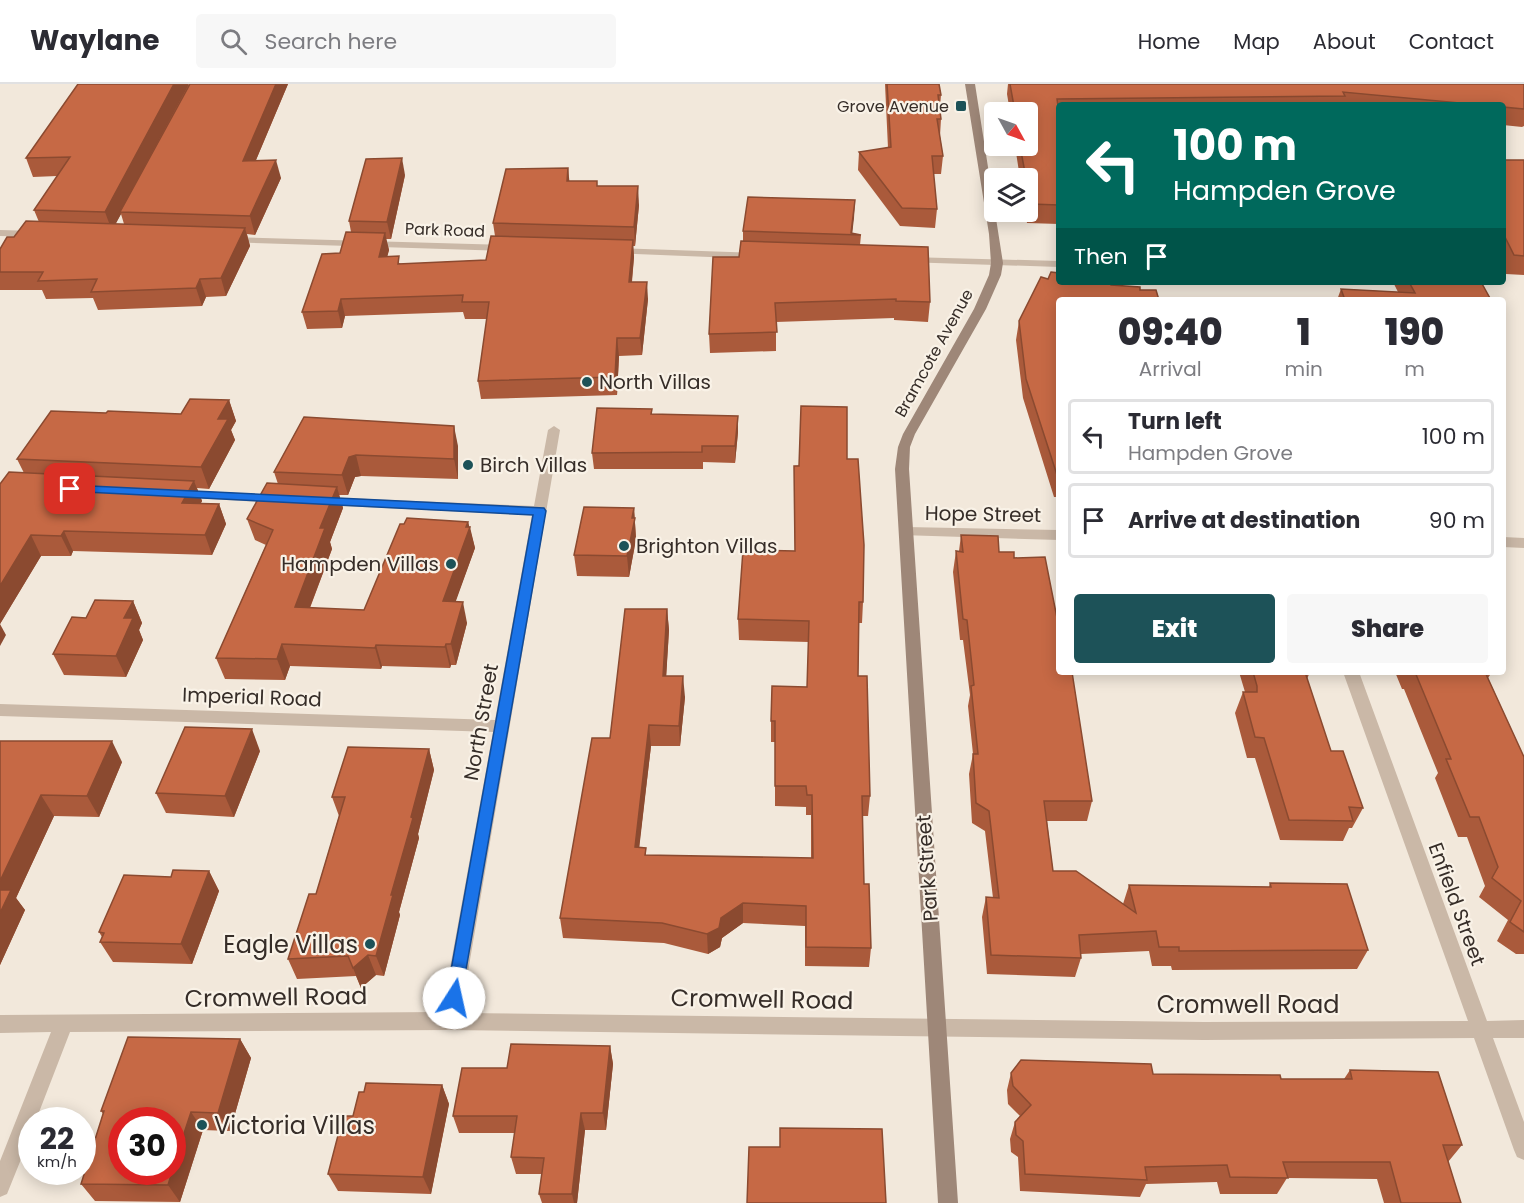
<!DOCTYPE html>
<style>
body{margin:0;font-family:Poppins,sans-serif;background:#f7f7f7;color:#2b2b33;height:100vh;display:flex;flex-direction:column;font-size:22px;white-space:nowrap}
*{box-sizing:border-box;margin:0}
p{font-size:20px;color:#7c7c81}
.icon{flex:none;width:33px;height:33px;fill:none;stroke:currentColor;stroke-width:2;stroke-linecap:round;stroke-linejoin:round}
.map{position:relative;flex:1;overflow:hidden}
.panel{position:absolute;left:1056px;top:213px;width:450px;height:378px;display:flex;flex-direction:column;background:#fff;border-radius:6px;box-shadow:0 3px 15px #0003}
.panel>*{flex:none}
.guide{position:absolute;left:1056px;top:18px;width:450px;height:183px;border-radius:6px;box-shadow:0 3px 15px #0003;background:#00695c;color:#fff;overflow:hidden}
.needle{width:39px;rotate:130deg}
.tools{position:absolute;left:984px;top:18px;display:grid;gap:12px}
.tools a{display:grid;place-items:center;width:54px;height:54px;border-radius:6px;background:#fff;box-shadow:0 3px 15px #0003;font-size:30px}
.speed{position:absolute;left:18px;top:1023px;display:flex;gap:12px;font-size:30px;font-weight:700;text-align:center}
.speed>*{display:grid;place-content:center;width:78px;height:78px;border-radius:50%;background:#fff;box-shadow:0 3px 15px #0003;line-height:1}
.speed small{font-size:15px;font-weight:400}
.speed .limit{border:9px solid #d22;background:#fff;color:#111}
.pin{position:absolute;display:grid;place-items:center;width:51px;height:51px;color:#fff;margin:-26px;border-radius:12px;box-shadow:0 3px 9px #0006}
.me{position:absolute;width:66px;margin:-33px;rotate:10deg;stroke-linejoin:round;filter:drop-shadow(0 0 4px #0008)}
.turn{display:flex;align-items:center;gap:21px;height:126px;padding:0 18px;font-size:27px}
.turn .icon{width:78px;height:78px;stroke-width:2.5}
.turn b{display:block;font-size:42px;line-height:51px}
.then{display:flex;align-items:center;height:57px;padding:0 18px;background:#0003;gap:12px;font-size:22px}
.eta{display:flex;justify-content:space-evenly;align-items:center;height:102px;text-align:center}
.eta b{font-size:36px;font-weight:800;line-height:42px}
.button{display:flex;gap:12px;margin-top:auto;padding:12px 18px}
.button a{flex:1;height:69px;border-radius:6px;background:#1d5258;color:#fff;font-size:24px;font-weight:800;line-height:69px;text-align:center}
.button a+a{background:#f7f7f7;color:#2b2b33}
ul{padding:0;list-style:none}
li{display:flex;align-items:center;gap:18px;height:75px;margin:0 12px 9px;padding:0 6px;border:3px solid #e1e1e2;border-radius:6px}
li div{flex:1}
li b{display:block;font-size:22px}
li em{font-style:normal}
header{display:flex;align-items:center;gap:36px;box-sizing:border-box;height:84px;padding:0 30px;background:#fff;border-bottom:2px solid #e1e1e2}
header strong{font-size:28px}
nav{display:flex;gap:33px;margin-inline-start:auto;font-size:21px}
.search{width:420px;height:54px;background:#f7f7f7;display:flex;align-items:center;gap:15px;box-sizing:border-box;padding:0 21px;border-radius:6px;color:#7c7c81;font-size:22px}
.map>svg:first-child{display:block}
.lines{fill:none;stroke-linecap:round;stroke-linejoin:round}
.street{fill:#cab8a7;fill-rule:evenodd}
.secondary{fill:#9e8778;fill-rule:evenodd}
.wall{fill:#aa5a3b;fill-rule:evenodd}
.shaded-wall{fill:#8b4a30}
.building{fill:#c66945;stroke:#8b4a30;stroke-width:1.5}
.route{fill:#1a73e8;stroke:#114b97;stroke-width:1.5}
.poi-dot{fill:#1d5258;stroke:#f9f2e7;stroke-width:2}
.labels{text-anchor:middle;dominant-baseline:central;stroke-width:4.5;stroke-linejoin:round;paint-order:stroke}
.far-poi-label{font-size:16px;fill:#362d28;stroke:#f9f2e7;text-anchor:end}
.far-street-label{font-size:16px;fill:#362d28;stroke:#f9f2e7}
.poi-label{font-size:20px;fill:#362d28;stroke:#f9f2e7;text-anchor:start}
.street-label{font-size:20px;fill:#362d28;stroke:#f9f2e7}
.near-poi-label{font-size:24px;fill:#362d28;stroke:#f9f2e7;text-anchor:end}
.near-street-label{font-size:24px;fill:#362d28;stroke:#f9f2e7}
</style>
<header>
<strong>Waylane</strong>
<div class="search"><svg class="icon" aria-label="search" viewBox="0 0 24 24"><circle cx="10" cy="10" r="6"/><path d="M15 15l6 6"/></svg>Search here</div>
<nav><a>Home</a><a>Map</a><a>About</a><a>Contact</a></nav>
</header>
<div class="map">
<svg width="1524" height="1119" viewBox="0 0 1524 1119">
<rect width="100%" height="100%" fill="#f2e8db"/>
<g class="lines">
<g class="street">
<polygon points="0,146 36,147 41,150 36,153 0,152"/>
<polygon points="228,153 507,161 512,164 507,167 224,158 224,154"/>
<polygon points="615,164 759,169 764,172 759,175 611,169 610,167"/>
<polygon points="909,173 1059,177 1059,183 905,178 905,174"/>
<polygon points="554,342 560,346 461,929 1204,938 1468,937 1343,588 1359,588 1487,937 1524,936 1524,954 1493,954 1524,1038 1524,1076 1517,1073 1514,1066 1474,954 1204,956 450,946 70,948 36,1036 32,1036 32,1048 7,1110 0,1113 0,1077 51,948 0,949 0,931 442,928 493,648 0,632 0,620 495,636 532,431 321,421 314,417 321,413 534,422 548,346"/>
<polygon points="180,406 279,411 286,415 279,419 175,413 173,410 175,407"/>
<polygon points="906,443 1059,446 1059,456 901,451 899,448"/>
<polygon points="1503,453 1524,454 1524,464 1503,463"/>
</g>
<polygon class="secondary" points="965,0 975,0 1003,179 1001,191 986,225 915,350 910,363 909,385 958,1119 938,1119 895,385 898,363 903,350 974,225 989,191 991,179 989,150"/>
</g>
<g class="wall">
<path d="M190,0H288L256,76L281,94L255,151L247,150L250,162L226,212L206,213L202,222L98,226L93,214L46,215L42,206H0V165L14,153L39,138L34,126L57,92L33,93L26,74ZM121,130L124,140H115Z"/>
<polygon points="885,0 939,0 941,11 940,24 941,35 940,52 943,72 941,90 933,90 937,125 935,144 900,142 858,86 859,68 888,64"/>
<polygon points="1008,0 1524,0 1524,42 1522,43 1503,41 1503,21 1059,21 1059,140 1027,139 1025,128 1028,128 1028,94 1020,94 1015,62 1028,62 1028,28 1010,28 1007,10"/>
<polygon points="1503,76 1524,76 1524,191 1506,190 1503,184"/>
<polygon points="568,84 569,97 597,102 639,121 635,162 633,162 634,173 632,198 648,215 642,271 619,272 617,311 481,315 478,297 487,235 465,235 463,228 345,232 342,244 307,245 302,228 340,169 351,148 349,137 405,91 391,155 386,155 389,166 387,172 401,180 486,176 495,152 493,139"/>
<polygon points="855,116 852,149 861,151 860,161 930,218 928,238 894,236 894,234 776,238 776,267 710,269 709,250 739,173 743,157 743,147"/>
<polygon points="1048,195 1111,201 1059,216 1059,413 1054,413 1023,314 1016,256 1019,237"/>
<polygon points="1393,198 1481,198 1491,216 1337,216 1341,205 1398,208"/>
<polygon points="229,316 236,337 231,346 235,356 209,405 197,404 202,417 201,419 219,420 226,440 212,471 73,467 71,472 41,472 0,540 0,400 24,389 17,375 106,329 181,330"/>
<polygon points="652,325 652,330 738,348 735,379 703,378 703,385 594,385 592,369"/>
<polygon points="304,333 458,362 458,395 361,392 355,393 348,411 339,411 343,424 330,458 332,465 310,524 364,526 468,438 475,464 455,518 467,539 456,581 451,581 450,584 382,582 381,585 290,582 285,596 225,595 216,574 266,461 255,456 247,435 278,400 274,388"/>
<polygon points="847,375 863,518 862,539 859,539 858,592 870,712 868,732 862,732 864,800 871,864 869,883 805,882 805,842 743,839 722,854 720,863 708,870 664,859 563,854 560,834 610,654 667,525 669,546 666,592 685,613 680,662 651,662 639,763 646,764 646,771 811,774 811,731 806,731 806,723 775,722 775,658 771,658 771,637 807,603 809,558 739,556 738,535 795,467 794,382"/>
<polygon points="634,424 636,455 629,493 577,492 574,471"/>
<polygon points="961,451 1014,474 1092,717 1087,737 1047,737 1053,787 1123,820 1129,801 1269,803 1270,799 1368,866 1357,885 1172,886 1171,882 1152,882 1149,867 1081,870 1081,874 1075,893 987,890 982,833 986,813 993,814 985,747 972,739 969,690 973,670 968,622 970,611 963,556 960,556 953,488 956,467 959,467"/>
<polygon points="133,517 142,539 139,546 143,556 126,593 64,591 53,570 86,534"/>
<polygon points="1239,588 1310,588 1307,595 1331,667 1363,724 1352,744 1349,744 1343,757 1280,756 1255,674 1247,674 1235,629 1243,608 1245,608"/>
<polygon points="1395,588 1492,588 1488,594 1524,673 1524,870 1516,870 1497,857 1508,836 1479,813 1485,802 1467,753 1458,753 1435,694 1438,689 1404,605 1402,605"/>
<polygon points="0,657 122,678 99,733 54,732 16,814 25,826 0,881"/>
<polygon points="429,665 434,686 418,750 419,754 399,828 400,831 384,892 376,891 361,904 356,892 297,895 288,875 316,810 339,732 332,713"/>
<polygon points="260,667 234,733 166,729 156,709"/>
<polygon points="209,787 219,807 192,880 113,878 100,858 102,853 99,848 171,793"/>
<polygon points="240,955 251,974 230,1047 203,1046 180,1118 95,1117 81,1100 103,1030 101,1027"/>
<polygon points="610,962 613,980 606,1046 585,1046 577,1119 542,1119 539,1110 542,1090 516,1090 511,1073 515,1049 459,1049 453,1032 507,984"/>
<polygon points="1350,986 1462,1061 1448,1078 1461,1119 1384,1119 1377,1095 1287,1094 1277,1110 1220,1110 1217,1098 1146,1100 1140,1113 1020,1107 1018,1073 1011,1068 1010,1055 1015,1038 1020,1032 1008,1020 1007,1006 1011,989 1153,990 1281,995 1344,995"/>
<polygon points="442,1001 449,1020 431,1110 338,1107 328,1090 353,1032"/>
</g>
<g class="shaded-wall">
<polygon points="174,0 189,0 120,128 121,130 112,147 105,128"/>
<polygon points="276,0 288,0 248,95 243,77"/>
<polygon points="402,74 405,91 391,155 387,138"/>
<polygon points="276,76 281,94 255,151 250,132"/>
<polygon points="568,84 570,103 567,97"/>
<polygon points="638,102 639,121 635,162 634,143"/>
<polygon points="855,116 854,134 852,151 851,151"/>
<polygon points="245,144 250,162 226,212 221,194"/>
<polygon points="385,149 389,166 383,190 379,173"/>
<polygon points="633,156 634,173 630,215 629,198"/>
<polygon points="200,195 206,213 202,222 196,204"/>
<polygon points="647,198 648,215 642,271 640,254"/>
<polygon points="341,215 345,232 342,244 338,227"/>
<polygon points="617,254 619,272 617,311 615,293"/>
<polygon points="229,316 236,337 231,346 235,356 209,405 201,383 218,335"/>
<polygon points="738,332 738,348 735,379 735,362"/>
<polygon points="454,342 458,362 458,395 454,375"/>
<polygon points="356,371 361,392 355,393 348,411 342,391 349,373"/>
<polygon points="194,397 202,417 190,439 182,419"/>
<polygon points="337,403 343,424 330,458 332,465 302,544 295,523 320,444"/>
<polygon points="219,420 226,440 212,471 205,451"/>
<polygon points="634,424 636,455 629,493 627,472"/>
<polygon points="468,438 470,445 470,443 475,464 448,539 443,517"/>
<polygon points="64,447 73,467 71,472 61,452"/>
<polygon points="31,451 41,472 0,540 0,502"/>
<polygon points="133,517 142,539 139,546 143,556 126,593 116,572 124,534"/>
<polygon points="463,518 467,539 456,581 451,560"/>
<polygon points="667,525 669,546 665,613 663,592"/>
<polygon points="0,540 6,551 0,562"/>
<polygon points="282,560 290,582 285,596 277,575"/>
<polygon points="446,560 451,581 450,584 445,563"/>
<polygon points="376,561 382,582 381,585 375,564"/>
<polygon points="683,592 685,613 680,662 679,642"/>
<polygon points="649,641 651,662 637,783 635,763"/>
<polygon points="252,645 260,667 234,733 225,712"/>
<polygon points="112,657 122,678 99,733 87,712"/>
<polygon points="429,665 434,686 418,750 419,754 399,828 400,831 384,892 376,872 391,811"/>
<polygon points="41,711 54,732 16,814 25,826 0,881 0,797"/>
<polygon points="209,787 219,807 192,880 181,860"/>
<polygon points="743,819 743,839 722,854 720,863 708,870 707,850 721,834"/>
<polygon points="368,871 376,891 361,904 353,884"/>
<polygon points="240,955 251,974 230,1047 218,1029"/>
<polygon points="610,962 613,980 606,1046 603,1029"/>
<polygon points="442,1001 449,1020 431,1110 423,1093"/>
<polygon points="191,1028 203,1046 180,1118 168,1101"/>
<polygon points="581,1029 585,1046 577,1119 574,1119 572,1110"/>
</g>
<g class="building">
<polygon points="78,0 174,0 105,128 34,126 70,73 26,74"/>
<polygon points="190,0 276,0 243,77 276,76 250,132 120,128"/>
<polygon points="887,0 939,0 941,11 938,11 941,35 937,35 943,72 932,72 937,125 902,124 859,68 891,63"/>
<polygon points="1010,0 1524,0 1524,25 1503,23 1503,21 1481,21 1343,8 1345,12 1057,15 1059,29 1059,121 1030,120 1028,105 1028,94 1026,94 1020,62 1028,62 1028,28 1015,28"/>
<polygon points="402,74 387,138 349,137 366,75"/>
<polygon points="1503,76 1524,76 1524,172 1514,171 1503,149"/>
<polygon points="568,84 567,97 597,97 597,102 638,102 634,143 493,139 506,85"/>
<polygon points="748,113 855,116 851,149 861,151 743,147"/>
<polygon points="26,137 245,144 221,194 200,195 196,204 91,208 97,195 38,197 43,188 0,188 0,165 7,153 14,153"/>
<polygon points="346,148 385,149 379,173 399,172 398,180 486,176 491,152 633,156 629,198 647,198 640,254 617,254 615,293 478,297 489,218 462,218 463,211 341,215 338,227 302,228 322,170 340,169"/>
<polygon points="741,157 928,163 930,218 896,217 896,215 775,219 777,248 709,250 713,173 739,173"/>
<polygon points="1051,188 1059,189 1059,198 1110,198 1111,201 1140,203 1140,206 1156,206 1159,216 1059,216 1059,394 1058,394 1026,295 1019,237 1041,193 1048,195"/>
<polygon points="1409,198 1481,198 1491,216 1345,216 1341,205 1415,209"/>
<polygon points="190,315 229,316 218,335 228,335 201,383 17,375 51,327 106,329 108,327 181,330"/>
<polygon points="801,322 847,323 847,375 858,375 864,461 863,518 859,518 858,592 867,592 870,712 862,712 864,800 869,800 871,864 806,863 806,822 743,819 721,834 719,844 707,850 662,839 560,834 592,654 610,654 625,525 667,525 663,592 683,592 679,642 649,641 635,763 646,764 645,771 813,774 812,711 807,711 806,702 775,702 775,637 771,637 772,602 807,603 809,537 738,535 743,466 795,467 794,382 799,382"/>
<polygon points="597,324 652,325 651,330 738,332 735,362 702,362 702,368 592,369"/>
<polygon points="304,333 454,342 454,375 356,371 349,373 342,391 274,388"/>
<polygon points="9,388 194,397 182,419 219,420 205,451 64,447 61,452 31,451 0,502 0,400"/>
<polygon points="267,399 337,403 320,444 325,444 295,523 364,526 400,440 404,440 407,434 468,438 466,443 470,443 443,517 463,518 451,560 446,560 445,563 376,561 375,564 282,560 277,575 216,574 273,446 247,435"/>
<polygon points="584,423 634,424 632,434 635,434 627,472 574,471"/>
<polygon points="961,451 998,452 999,468 1014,468 1014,474 1045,473 1059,544 1059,588 1072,588 1092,717 1044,717 1053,787 1076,787 1136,829 1129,801 1271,803 1270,799 1347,800 1368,866 1179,867 1179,863 1159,863 1156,847 1079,851 1081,874 991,871 986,813 999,814 989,727 976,719 973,670 978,670 971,602 974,601 967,536 963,535 956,467 963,468"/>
<polygon points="95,516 133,517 124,534 133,534 116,572 53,570 72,533 86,534"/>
<polygon points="1253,588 1305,588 1331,667 1343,667 1363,724 1349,723 1353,737 1289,736 1264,654 1255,653 1243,608 1257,608 1257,602"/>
<polygon points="1415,588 1485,588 1524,673 1524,848 1510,838 1521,817 1492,794 1498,783 1479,733 1470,733 1446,675 1451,675"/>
<polygon points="185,643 252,645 225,712 156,709"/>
<polygon points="0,657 112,657 87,712 41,711 0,797"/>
<polygon points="348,663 429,665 411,733 413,734 391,811 393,811 376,872 368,871 353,884 348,872 288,875 309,810 316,810 345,713 332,713"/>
<polygon points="173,786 209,787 181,860 100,858 104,849 99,848 124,791 171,793"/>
<polygon points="0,806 11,806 0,829"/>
<polygon points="128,953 240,955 218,1029 191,1028 172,1086 172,1036 122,1036 122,1088 172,1088 168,1101 81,1100 104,1027 101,1027"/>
<polygon points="511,960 610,962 603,1029 581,1029 572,1110 539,1110 544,1074 511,1073 517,1032 453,1032 462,984 507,984"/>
<polygon points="1021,976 1151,980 1153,990 1280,991 1281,995 1352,995 1350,986 1438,988 1462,1061 1443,1061 1461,1119 1401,1119 1390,1078 1283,1078 1288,1094 1230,1093 1227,1081 1145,1083 1147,1096 1025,1090 1023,1057 1016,1051 1015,1038 1031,1021 1013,1002 1011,989"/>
<polygon points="366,999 442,1001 423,1093 328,1090 343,1032 353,1032 359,1008 364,1008"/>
<polygon points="780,1044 882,1045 886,1119 747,1119 749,1063 780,1063"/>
</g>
<polygon class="route" points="70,401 544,424 546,427 460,920 454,922 448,920 446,914 533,431 66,407 64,405"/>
<g class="poi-dot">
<rect x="955" y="16" width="12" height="12" rx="3"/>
<circle cx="587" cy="298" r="6"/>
<circle cx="468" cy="381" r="6"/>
<circle cx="624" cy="462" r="6"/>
<circle cx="451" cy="480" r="6"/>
<circle cx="370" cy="860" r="6"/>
<circle cx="202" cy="1041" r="6"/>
</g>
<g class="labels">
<g class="far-poi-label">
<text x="949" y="22">Grove Avenue</text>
</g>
<g class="far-street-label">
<text transform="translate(445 146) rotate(2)">Park Road</text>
<text transform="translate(934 269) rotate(-61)">Bramcote Avenue</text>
</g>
<g class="poi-label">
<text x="599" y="298">North Villas</text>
<text x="480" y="381">Birch Villas</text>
<text x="636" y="462">Brighton Villas</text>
<text x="439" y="480" text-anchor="end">Hampden Villas</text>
</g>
<g class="street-label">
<text transform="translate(983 430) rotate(1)">Hope Street</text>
<text transform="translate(252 613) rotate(2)">Imperial Road</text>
<text transform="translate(481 638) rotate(-80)">North Street</text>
<text transform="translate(927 784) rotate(-94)">Park Street</text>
<text transform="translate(1457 820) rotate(70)">Enfield Street</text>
</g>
<g class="near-poi-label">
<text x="358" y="860">Eagle Villas</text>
<text x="214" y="1041" text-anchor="start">Victoria Villas</text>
</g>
<g class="near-street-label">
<text transform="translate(276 913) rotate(-1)">Cromwell Road</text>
<text transform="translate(762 915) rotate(1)">Cromwell Road</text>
<text x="1248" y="920">Cromwell Road</text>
</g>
</g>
</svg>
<div class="tools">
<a><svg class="needle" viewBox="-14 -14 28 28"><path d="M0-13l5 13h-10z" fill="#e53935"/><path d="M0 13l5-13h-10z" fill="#7c7c81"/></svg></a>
<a><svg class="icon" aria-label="layers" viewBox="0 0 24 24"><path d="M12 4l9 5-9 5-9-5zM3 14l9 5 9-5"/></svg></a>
</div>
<div class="speed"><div>22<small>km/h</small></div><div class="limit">30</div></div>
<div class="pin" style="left:70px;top:405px;background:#d93025"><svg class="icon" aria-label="arrive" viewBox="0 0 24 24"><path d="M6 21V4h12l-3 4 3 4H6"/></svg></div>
<svg class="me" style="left:454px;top:914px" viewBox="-20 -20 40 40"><circle r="19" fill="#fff"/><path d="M0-13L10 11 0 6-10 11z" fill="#1a73e8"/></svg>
<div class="guide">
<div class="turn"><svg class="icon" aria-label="left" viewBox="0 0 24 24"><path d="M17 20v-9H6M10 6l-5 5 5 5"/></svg><div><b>100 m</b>Hampden Grove</div></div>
<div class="then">Then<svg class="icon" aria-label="arrive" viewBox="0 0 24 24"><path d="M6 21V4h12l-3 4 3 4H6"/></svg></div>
</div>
<section class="panel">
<div class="eta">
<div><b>09:40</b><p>Arrival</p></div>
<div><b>1</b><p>min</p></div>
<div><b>190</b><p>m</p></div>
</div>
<ul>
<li><svg class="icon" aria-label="left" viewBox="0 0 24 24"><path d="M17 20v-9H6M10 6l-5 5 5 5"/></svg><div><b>Turn left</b><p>Hampden Grove</p></div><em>100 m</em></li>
<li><svg class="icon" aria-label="arrive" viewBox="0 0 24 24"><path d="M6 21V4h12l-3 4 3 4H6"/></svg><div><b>Arrive at destination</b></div><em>90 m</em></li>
</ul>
<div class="button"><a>Exit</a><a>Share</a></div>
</section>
</div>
